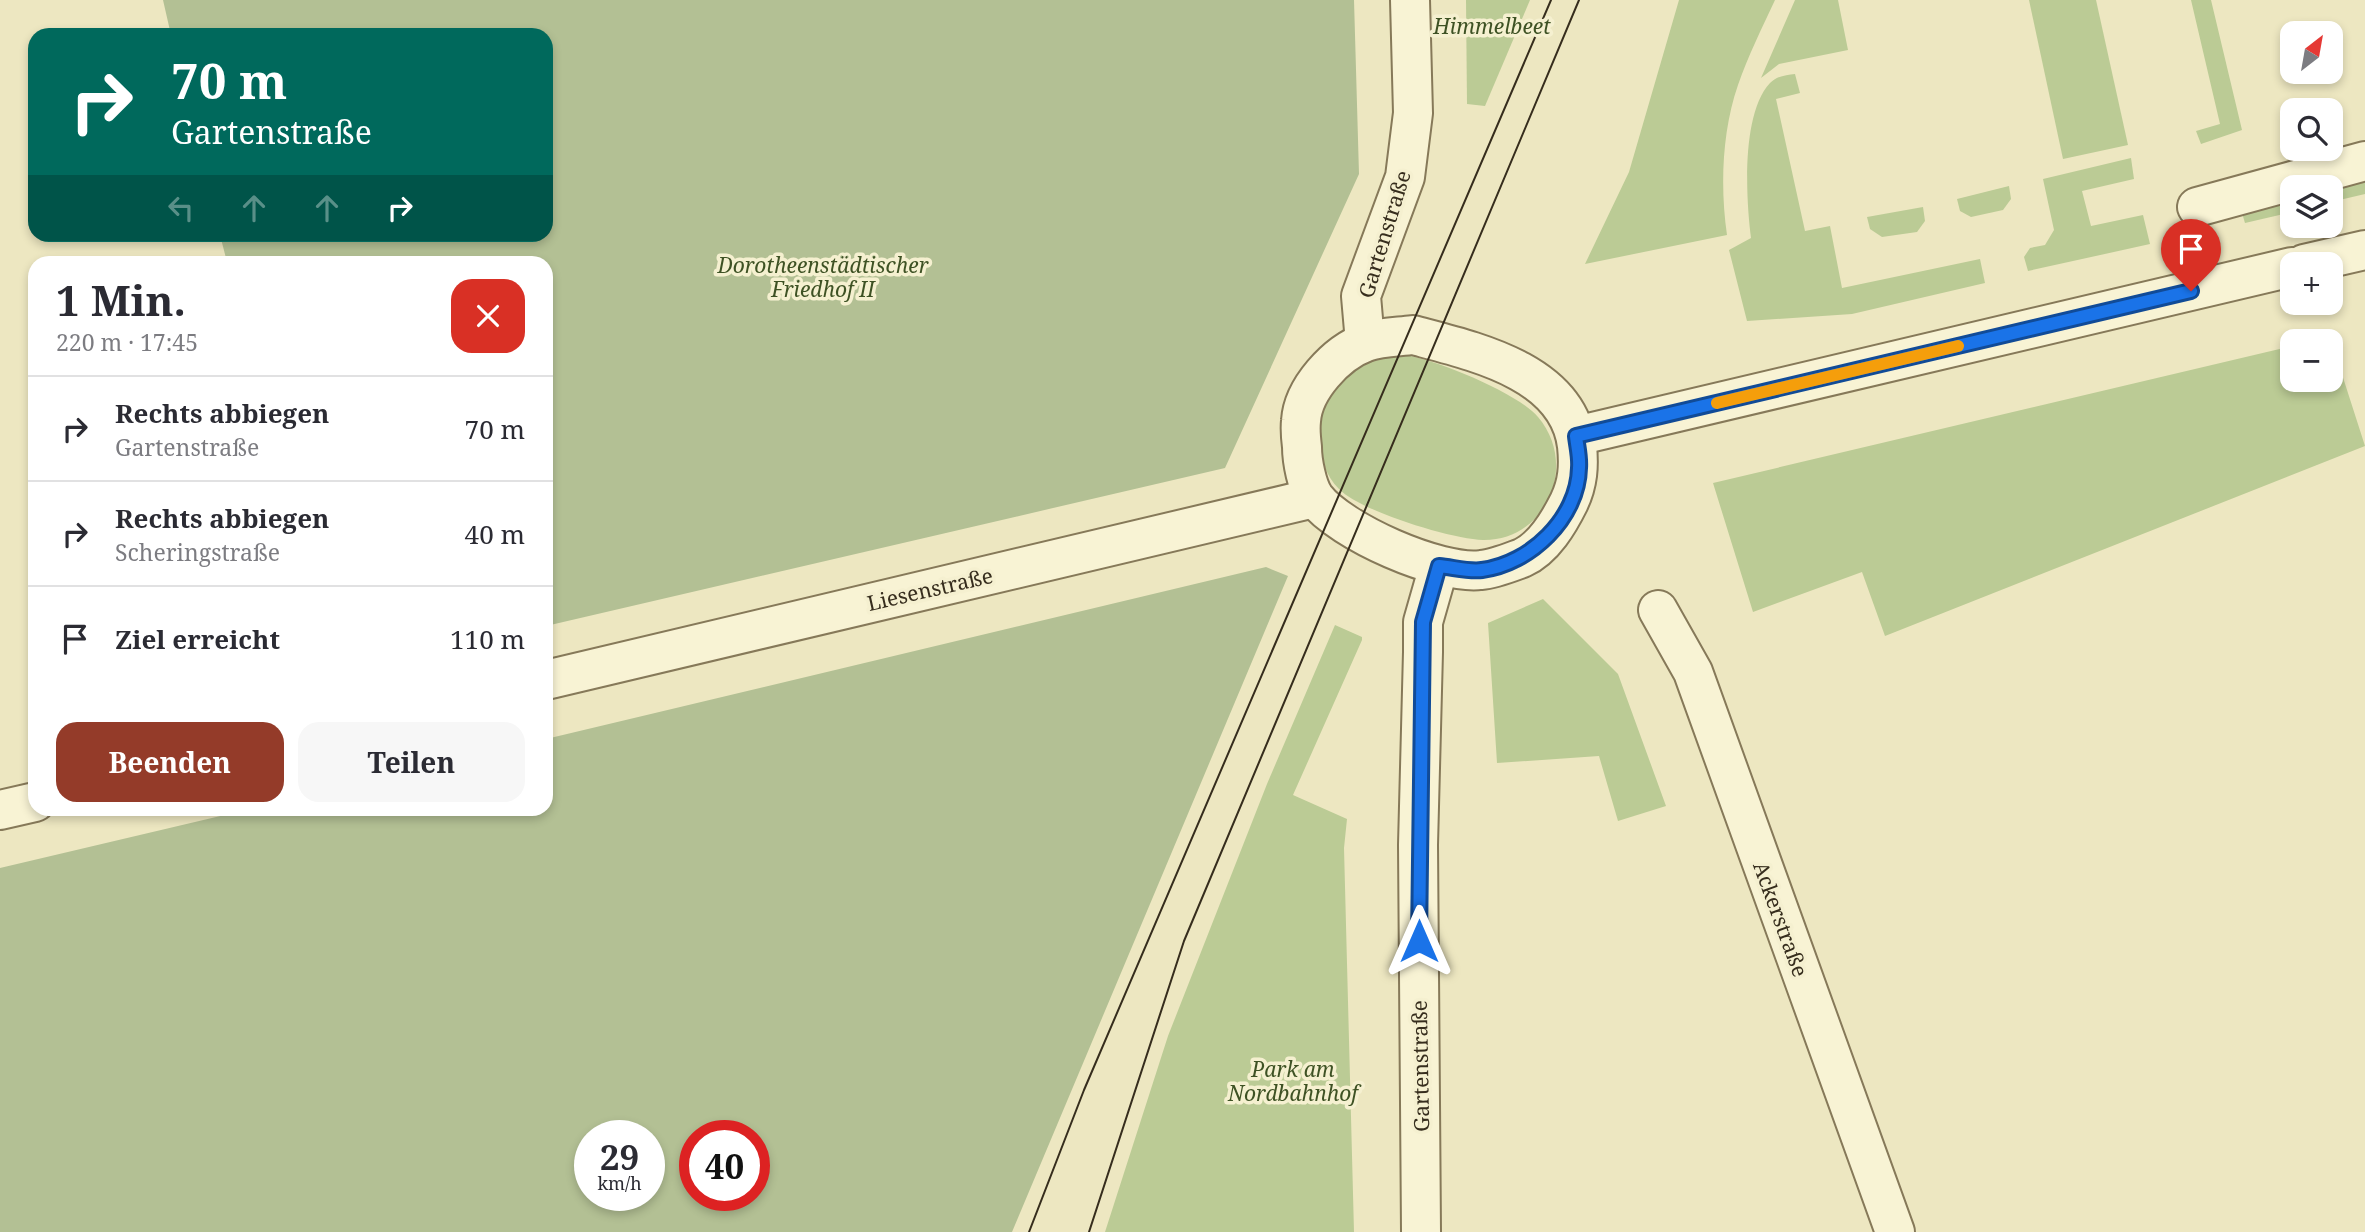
<!DOCTYPE html>
<html lang="de">
<meta charset="utf-8">
<style>
body{margin:0;font-family:"Noto Serif",serif;background:#f7f7f7;color:#2b2b33;height:100vh;display:flex;flex-direction:column;font-size:26px;white-space:nowrap}
*{box-sizing:border-box;margin:0}
p{font-size:23px;color:#7c7c81}
.icon{flex:none;width:38px;height:38px;fill:none;stroke:currentColor;stroke-width:2;stroke-linecap:round;stroke-linejoin:round}
.map{position:relative;flex:1;overflow:hidden}
.drawer{position:absolute;left:28px;top:256px;width:525px;height:560px;display:flex;flex-direction:column;background:#fff;border-radius:21px;box-shadow:0 4px 10px #0003}
.drawer>*{flex:none}
.hud{position:absolute;left:28px;top:28px;width:525px;height:214px;border-radius:21px;box-shadow:0 4px 10px #0003;background:#00695c;color:#fff;overflow:hidden}
.needle{width:46px;rotate:31deg}
.buttons{position:absolute;left:2280px;top:21px;display:grid;gap:14px}
.buttons a{display:grid;place-items:center;width:63px;height:63px;border-radius:14px;background:#fff;box-shadow:0 4px 10px #0003;font-size:35px}
.speed{position:absolute;left:574px;top:1120px;display:flex;gap:14px;font-size:35px;font-weight:700;text-align:center}
.speed>*{display:grid;place-content:center;width:91px;height:91px;border-radius:50%;background:#fff;box-shadow:0 4px 10px #0003;line-height:1}
.speed small{font-size:18px;font-weight:400}
.speed .limit{border:10px solid #d22;background:#fff;color:#111}
.pin{position:absolute;display:grid;place-items:center;width:60px;height:60px;color:#fff;margin:-72px -30px;border-radius:50% 50% 50% 0;rotate:-45deg;box-shadow:0 0 7px #0007}
.pin .icon{rotate:45deg}
.me{position:absolute;width:77px;margin:-38px;rotate:0deg;stroke-linejoin:round;filter:drop-shadow(0 0 5px #0008)}
.turn{display:flex;align-items:center;gap:24px;height:147px;padding:0 28px;font-size:32px}
.turn .icon{width:91px;height:91px;stroke-width:2.5}
.turn b{display:block;font-size:49px;line-height:60px}
.lanes{display:flex;align-items:center;height:66px;padding:0 28px;background:#0003;justify-content:center;gap:35px;direction:ltr}
.lanes .off{opacity:.35}
.round{display:grid;place-items:center;flex:none;width:74px;height:74px;border-radius:21px;background:#f7f7f7}
.overview{display:flex;align-items:center;justify-content:space-between;height:119px;padding:0 28px}
h1{font-size:42px;font-weight:700;line-height:52px}
.cta{display:flex;gap:14px;margin-top:auto;padding:14px 28px}
.cta a{flex:1;height:80px;border-radius:21px;background:#943b29;color:#fff;font-size:28px;font-weight:700;line-height:80px;text-align:center}
.cta a+a{background:#f7f7f7;color:#2b2b33}
ul{padding:0;list-style:none}
li{display:flex;align-items:center;gap:21px;height:105px;padding:0 28px;border-top:2px solid #e1e1e2}
li div{flex:1}
li b{display:block;font-size:26px}
li em{font-style:normal}
.map>svg:first-child{display:block}
.green{fill:#bbcb95}
.cemetery{fill:#b3c094;fill-rule:evenodd}
.lines{fill:none;stroke-linecap:round;stroke-linejoin:round}
.minor-casing{stroke:#867959;stroke-width:42}
.minor{stroke:#f8f3d4;stroke-width:38}
.tram{stroke:#362d1d;stroke-width:2}
.route-casing{stroke:#114b97;stroke-width:18}
.route{stroke:#1a73e8;stroke-width:12}
.slow{stroke:#f59e0b;stroke-width:12}
.labels{text-anchor:middle;dominant-baseline:central;stroke-width:7;stroke-linejoin:round;paint-order:stroke}
.park-label{font-size:21px;font-style:italic;fill:#3e5224;stroke:#f5f0d0}
.street-label{font-size:21px;fill:#362d1d;stroke:#f5f0d0}
</style>
<div class="map">
<svg width="2365" height="1232" viewBox="0 0 2365 1232">
<rect width="100%" height="100%" fill="#ede7c1"/>
<g class="green">
<polygon points="1466,0 1530,0 1485,106 1467,104"/>
<path d="M1679,0H1775C1762,28 1748,56 1738,85C1722,131 1720,187 1727,235L1585,264L1629,172Z"/>
<polygon points="1795,0 1838,0 1848,50 1779,64 1761,78"/>
<polygon points="2029,0 2096,0 2128,145 2063,159"/>
<polygon points="2191,0 2211,0 2242,130 2201,144 2196,131 2220,124"/>
<path d="M1795,74L1800,93L1776,99L1805,231L1830,226L1842,288L1980,259L1985,283L1852,314L1747,321L1729,250L1751,238C1746,199 1741,114 1770,83C1777,76 1786,75 1795,74Z"/>
<polygon points="2131,158 2134,179 2082,191 2091,226 2143,215 2150,244 2028,271 2024,257 2030,248 2045,245 2054,230 2043,179"/>
<polygon points="2365,178 2365,194 2331,202 2331,189"/>
<polygon points="2009,186 2011,199 2003,210 1971,217 1960,211 1957,199"/>
<polygon points="2292,199 2292,212 2245,223 2242,213"/>
<polygon points="1923,207 1925,221 1917,232 1882,237 1870,229 1867,217"/>
<polygon points="2330,337 2365,446 1885,636 1862,572 1753,612 1713,483 2292,346 2292,380 2331,380 2331,341 2312,341"/>
<path d="M1405,355C1437,360 1518,393 1538,417C1579,465 1546,541 1483,540C1451,539 1360,511 1339,489C1325,475 1322,460 1320,441C1317,386 1354,359 1405,355Z"/>
<polygon points="1543,599 1618,674 1666,806 1618,821 1599,756 1497,763 1488,623"/>
<polygon points="1335,625 1362,637 1362,640 1293,795 1347,819 1344,848 1354,1232 1105,1232 1168,1036 1267,784"/>
</g>
<g class="cemetery">
<polygon points="163,0 1354,0 1359,174 1225,468 546,626 546,262 227,262 220,235 546,234 546,35 171,35"/>
<path d="M1266,567L1288,576L1012,1232H0V868L250,809L546,808V739ZM590,1136H649V1195H590ZM695,1136H754V1195H695Z"/>
</g>
<g class="lines">
<defs>
<g id="minor">
<polyline points="2197,207 2365,161"/>
<polyline points="2304,264 2365,250"/>
<path d="M1413,335C1473,351 1568,371 1577,446C1579,466 1578,483 1569,502C1559,522 1544,548 1522,558C1511,562 1494,569 1481,570C1439,575 1341,532 1315,498C1307,487 1302,461 1302,447C1301,439 1300,430 1301,421C1303,389 1336,353 1366,342C1380,337 1398,337 1413,335Z"/>
<polyline points="1365,342 1361,296 1405,177 1413,113 1410,0"/>
<polyline points="1576,436 2292,267"/>
<polyline points="1658,610 1693,672 1895,1232"/>
<polyline points="546,680 1314,498"/>
<polyline points="0,810 35,802"/>
<polyline points="1421,1232 1418,845 1423,652 1423,622 1439,566"/>
</g>
</defs>
<use href="#minor" class="minor-casing"/>
<use href="#minor" class="minor"/>
<g class="tram">
<polyline points="1029,1232 1084,1090 1551,0"/>
<polyline points="1089,1232 1184,941 1579,0"/>
</g>
</g>
<g class="lines">
<defs>
<path id="route" d="M1419,941L1423,622L1439,566C1452,567 1469,572 1482,570C1530,564 1578,518 1579,468C1580,457 1577,446 1576,436L2191,291"/>
</defs>
<use href="#route" class="route-casing"/>
<use href="#route" class="route"/>
<polyline class="slow" points="1717,403 1958,346"/>
</g>
<g class="labels">
<g class="park-label">
<text x="1492" y="26">Himmelbeet</text>
<text x="823" y="265">Dorotheenstädtischer<tspan x="823" dy="24">Friedhof II</tspan></text>
<text x="1293" y="1069">Park am<tspan x="1293" dy="24">Nordbahnhof</tspan></text>
</g>
<g class="street-label">
<text transform="translate(1384 234) rotate(-73)">Gartenstraße</text>
<text transform="translate(930 589) rotate(-13)">Liesenstraße</text>
<text transform="translate(1781 919) rotate(70)">Ackerstraße</text>
<text transform="translate(1420 1066) rotate(-91)">Gartenstraße</text>
</g>
</g>
</svg>
<div class="buttons">
<a><svg class="needle" viewBox="-14 -14 28 28"><path d="M0-13l5 13h-10z" fill="#e53935"/><path d="M0 13l5-13h-10z" fill="#7c7c81"/></svg></a>
<a><svg class="icon" aria-label="search" viewBox="0 0 24 24"><circle cx="10" cy="10" r="6"/><path d="M15 15l6 6"/></svg></a>
<a><svg class="icon" aria-label="layers" viewBox="0 0 24 24"><path d="M12 4l9 5-9 5-9-5zM3 14l9 5 9-5"/></svg></a>
<a>+</a>
<a>−</a>
</div>
<div class="speed"><div>29<small>km/h</small></div><div class="limit">40</div></div>
<div class="pin" style="left:2191px;top:291px;background:#d93025"><svg class="icon" aria-label="arrive" viewBox="0 0 24 24"><path d="M6 21V4h12l-3 4 3 4H6"/></svg></div>
<svg class="me" style="left:1419px;top:941px" viewBox="-20 -20 40 40"><path d="M0-17L14 15 0 8-14 15z" fill="#1a73e8" stroke="#fff" stroke-width="4"/></svg>
<div class="hud">
<div class="turn"><svg class="icon" aria-label="right" viewBox="0 0 24 24"><path d="M7 20v-9h11M14 6l5 5-5 5"/></svg><div><b>70 m</b>Gartenstraße</div></div>
<div class="lanes"><svg class="icon off" aria-label="left" viewBox="0 0 24 24"><path d="M17 20v-9H6M10 6l-5 5 5 5"/></svg><svg class="icon off" aria-label="ahead" viewBox="0 0 24 24"><path d="M12 20V5M6 11l6-6 6 6"/></svg><svg class="icon off" aria-label="ahead" viewBox="0 0 24 24"><path d="M12 20V5M6 11l6-6 6 6"/></svg><svg class="icon" aria-label="right" viewBox="0 0 24 24"><path d="M7 20v-9h11M14 6l5 5-5 5"/></svg></div>
</div>
<section class="drawer">
<div class="overview"><div><h1>1 Min.</h1><p>220 m · 17:45</p></div><a class="round" style="background:#d93025;color:#fff"><svg class="icon" aria-label="close" viewBox="0 0 24 24"><path d="M6 6l12 12M18 6L6 18"/></svg></a></div>
<ul>
<li><svg class="icon" aria-label="right" viewBox="0 0 24 24"><path d="M7 20v-9h11M14 6l5 5-5 5"/></svg><div><b>Rechts abbiegen</b><p>Gartenstraße</p></div><em>70 m</em></li>
<li><svg class="icon" aria-label="right" viewBox="0 0 24 24"><path d="M7 20v-9h11M14 6l5 5-5 5"/></svg><div><b>Rechts abbiegen</b><p>Scheringstraße</p></div><em>40 m</em></li>
<li><svg class="icon" aria-label="arrive" viewBox="0 0 24 24"><path d="M6 21V4h12l-3 4 3 4H6"/></svg><div><b>Ziel erreicht</b></div><em>110 m</em></li>
</ul>
<div class="cta"><a>Beenden</a><a>Teilen</a></div>
</section>
</div>
